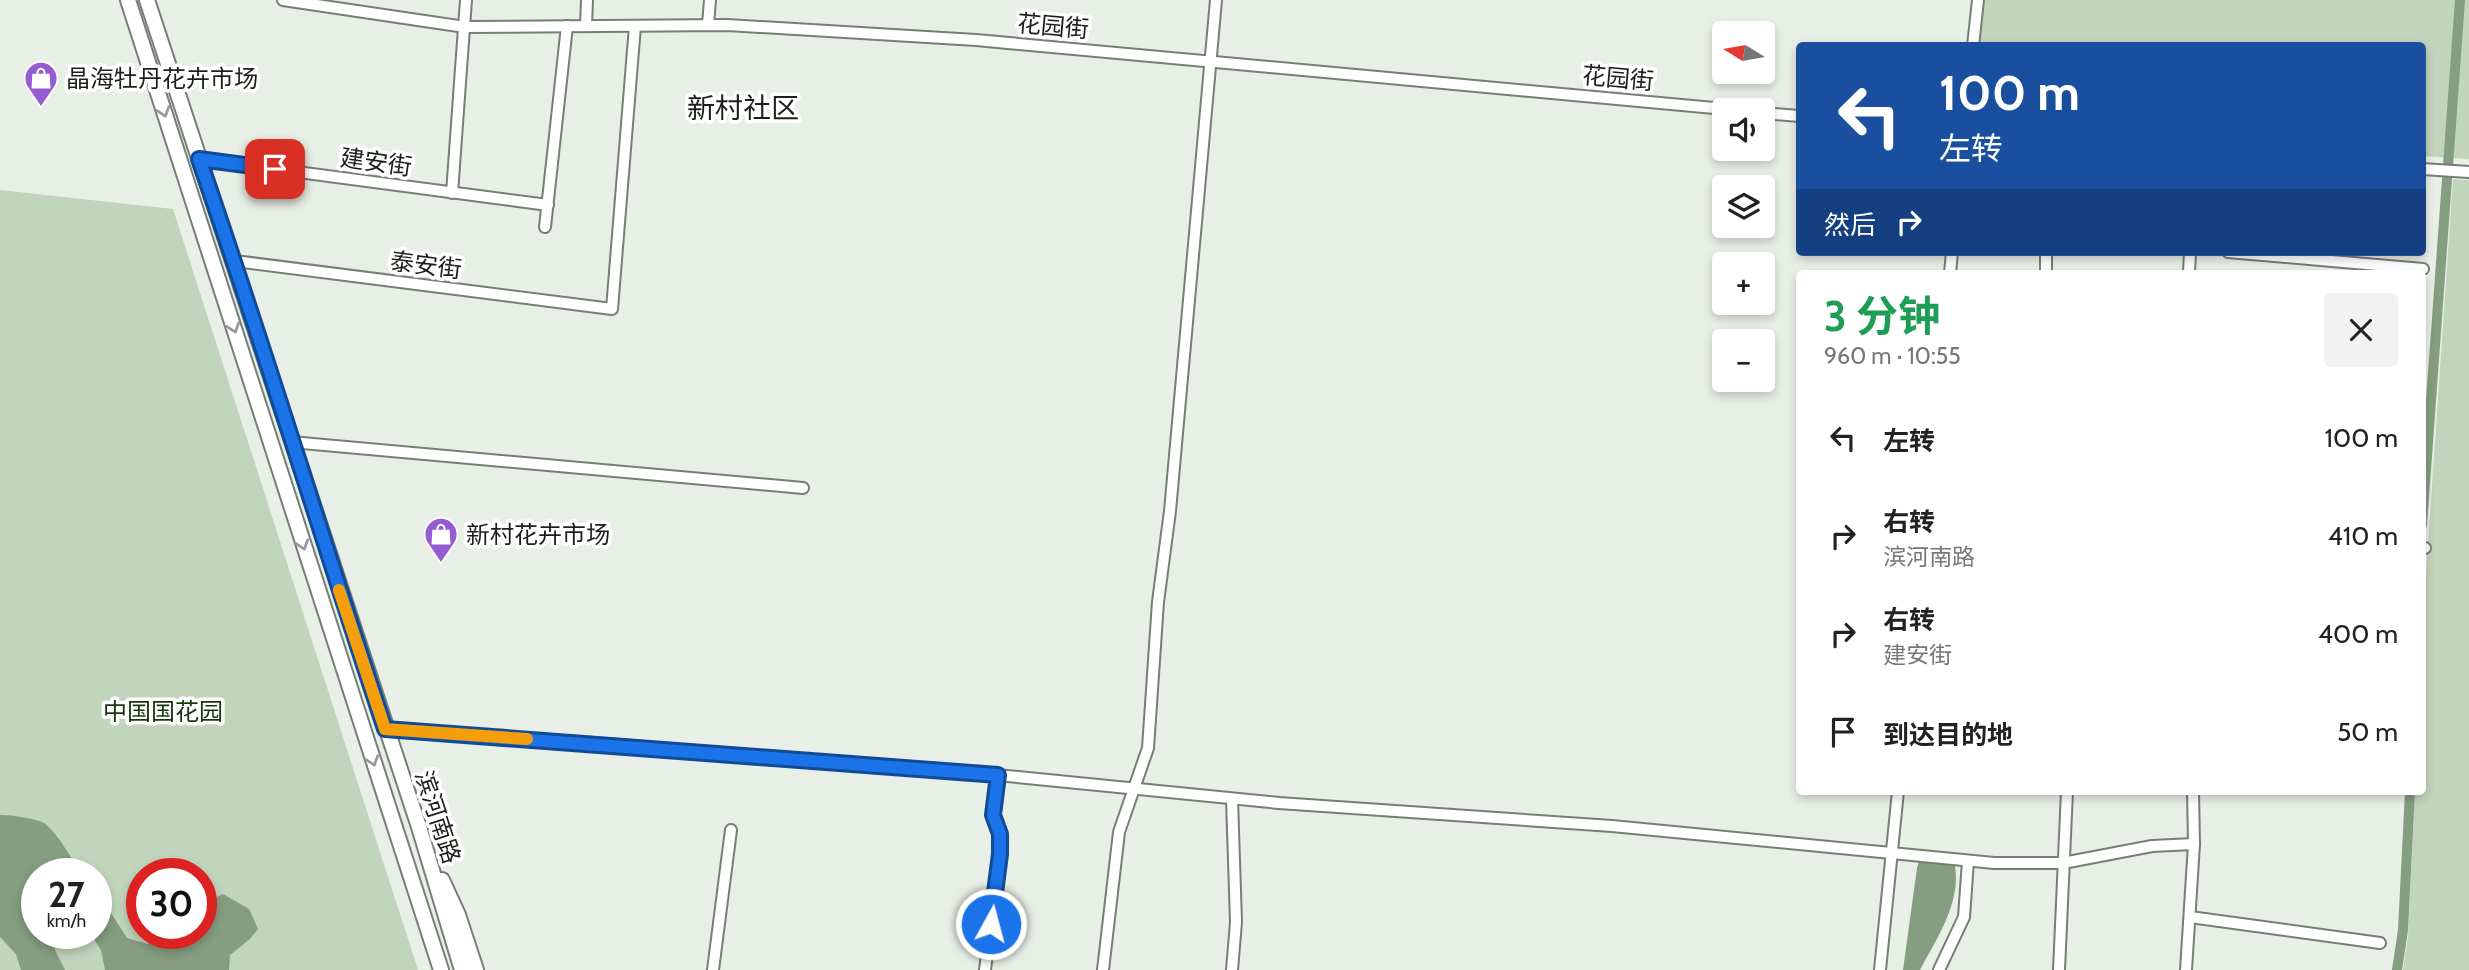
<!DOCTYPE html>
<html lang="zh">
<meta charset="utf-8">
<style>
body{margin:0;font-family:Cabin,"Noto Sans SC",sans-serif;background:#f2f2f2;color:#222;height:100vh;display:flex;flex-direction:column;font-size:26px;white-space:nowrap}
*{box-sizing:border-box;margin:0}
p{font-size:23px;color:#767676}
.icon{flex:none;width:38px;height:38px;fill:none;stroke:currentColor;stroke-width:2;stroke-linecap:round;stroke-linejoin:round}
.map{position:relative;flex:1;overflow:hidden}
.sheet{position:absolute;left:1796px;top:270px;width:630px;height:525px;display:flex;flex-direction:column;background:#fff;border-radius:7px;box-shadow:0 4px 10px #0003}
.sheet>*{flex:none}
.top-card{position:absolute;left:1796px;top:42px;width:630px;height:214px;border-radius:7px;box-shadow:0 4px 10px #0003;background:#1a4fa0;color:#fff;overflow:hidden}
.needle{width:46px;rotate:281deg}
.buttons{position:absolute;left:1712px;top:21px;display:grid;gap:14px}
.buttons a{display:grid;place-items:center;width:63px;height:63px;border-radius:7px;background:#fff;box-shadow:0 4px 10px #0003;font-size:35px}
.speed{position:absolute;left:21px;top:858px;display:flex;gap:14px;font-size:35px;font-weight:700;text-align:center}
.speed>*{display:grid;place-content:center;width:91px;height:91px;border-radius:50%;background:#fff;box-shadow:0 4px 10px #0003;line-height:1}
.speed small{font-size:18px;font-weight:400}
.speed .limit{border:10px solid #d22;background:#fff;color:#111}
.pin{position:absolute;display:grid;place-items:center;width:60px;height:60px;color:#fff;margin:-30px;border-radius:14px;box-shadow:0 4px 10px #0006}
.me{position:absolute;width:77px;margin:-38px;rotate:7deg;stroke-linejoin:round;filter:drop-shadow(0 0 5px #0008)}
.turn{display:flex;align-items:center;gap:24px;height:147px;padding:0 28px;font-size:32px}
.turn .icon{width:91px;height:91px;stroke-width:2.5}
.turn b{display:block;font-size:49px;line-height:60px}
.then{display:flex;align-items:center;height:66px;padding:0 28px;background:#0003;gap:14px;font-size:26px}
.round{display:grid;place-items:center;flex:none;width:74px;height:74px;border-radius:7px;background:#f2f2f2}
.headline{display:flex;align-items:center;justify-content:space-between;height:119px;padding:0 28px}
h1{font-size:42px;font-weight:700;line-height:52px;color:#1e9e55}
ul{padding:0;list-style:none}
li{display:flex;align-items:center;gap:21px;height:98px;padding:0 28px}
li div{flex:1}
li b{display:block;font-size:26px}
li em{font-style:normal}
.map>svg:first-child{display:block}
.green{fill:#c1d4bc;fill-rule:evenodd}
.water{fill:#859d80}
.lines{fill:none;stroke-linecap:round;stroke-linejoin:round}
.canal{stroke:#859d80;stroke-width:10}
.minor-casing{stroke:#777e76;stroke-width:14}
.major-casing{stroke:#777e76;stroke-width:18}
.minor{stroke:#fff;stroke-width:10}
.major{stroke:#fff;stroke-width:14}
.oneway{stroke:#999a99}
.route-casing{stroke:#114b97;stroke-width:18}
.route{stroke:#1a73e8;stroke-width:12}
.slow{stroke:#f59e0b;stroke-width:12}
.labels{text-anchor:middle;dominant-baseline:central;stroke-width:7;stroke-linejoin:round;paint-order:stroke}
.street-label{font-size:24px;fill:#1d1f1c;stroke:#fff}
.poi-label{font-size:24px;fill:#1d1f1c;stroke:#fff;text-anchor:start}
.park-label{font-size:24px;fill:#15370c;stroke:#fff}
.quarter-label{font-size:28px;fill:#1d1f1c;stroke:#fff}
</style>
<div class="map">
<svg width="2469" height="970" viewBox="0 0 2469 970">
<rect width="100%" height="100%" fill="#e8efe6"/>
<g class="green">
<polygon points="1984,0 2469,0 2469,159 2422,156 2422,46 1979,45"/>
<polygon points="2453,179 2469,180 2469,970 2403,970 2408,936 2415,791 2422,791 2422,655 2427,559"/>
<path d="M0,190L173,209L418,970H0ZM37,873H96V933H37ZM142,873H201V933H142Z"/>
</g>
<g class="water">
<path d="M0,815C10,815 35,818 44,823C55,830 74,861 80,873H37V933H54L55,950L65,970H21L16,954L0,937Z"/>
<path d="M1925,860L1955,866C1961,903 1937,938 1920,970H1903L1917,868L1919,861Z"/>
<path d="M223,894L249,909L258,929L250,939L230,955L229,970H105L101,950L90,933H96V896L111,913L127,938L148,944L177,933H201C201,905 196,906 223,894Z"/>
</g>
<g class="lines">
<g class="canal">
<polyline points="2422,525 2460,0"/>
<polyline points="2397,970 2403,930 2410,791"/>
</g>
<defs>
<g id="minor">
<polyline points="283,0 465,27 727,25 976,40 1736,110"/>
<polyline points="708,25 710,0"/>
<polyline points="586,26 587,0"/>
<polyline points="1973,46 1978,0"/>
<polyline points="1762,113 1799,116"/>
<polyline points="199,159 548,205"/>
<polyline points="2422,169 2469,172"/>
<polyline points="452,193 466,0"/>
<polyline points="545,227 567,26"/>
<polyline points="2228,252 2423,269"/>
<polyline points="235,261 612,309 635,26"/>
<polyline points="1950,273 1952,252"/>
<polyline points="2046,273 2046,252"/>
<polyline points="2189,273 2190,252"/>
<polyline points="291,442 803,488"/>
<polyline points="2422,548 2425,548"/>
<polyline points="385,729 593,743 997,775 1279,803 1612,826 1994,863 2063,863 2152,846 2194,844"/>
<polyline points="2190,917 2380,943"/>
<polyline points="713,970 731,830"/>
<polyline points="985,970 1000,854 1000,834 993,815 997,775"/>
<polyline points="1103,970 1119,832 1148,748 1158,602 1170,511 1216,0"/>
<polyline points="1232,970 1236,922 1232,799"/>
<polyline points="1880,970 1898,791"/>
<polyline points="1939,970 1964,917 1968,861"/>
<polyline points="2059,970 2067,791"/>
<polyline points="2186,970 2194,844 2193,791"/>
</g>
<g id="major">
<polyline points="128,0 441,970"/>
<polyline points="147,0 419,827 462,970"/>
<polyline points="442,880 458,915 476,970"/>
</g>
</defs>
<use href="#minor" class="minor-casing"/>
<use href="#major" class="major-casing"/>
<use href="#minor" class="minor"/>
<use href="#major" class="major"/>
</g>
<defs><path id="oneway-chevron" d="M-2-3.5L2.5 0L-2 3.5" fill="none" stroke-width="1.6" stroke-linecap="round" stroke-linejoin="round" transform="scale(1.75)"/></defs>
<g class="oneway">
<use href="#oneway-chevron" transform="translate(164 112) rotate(72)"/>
<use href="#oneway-chevron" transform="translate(234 328) rotate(72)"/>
<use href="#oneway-chevron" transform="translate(303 545) rotate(72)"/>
<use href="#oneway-chevron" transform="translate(373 761) rotate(72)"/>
</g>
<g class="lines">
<defs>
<path id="route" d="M275,169L199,159C265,348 322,539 385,729L998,775L993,815L1000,834V854L991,924"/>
</defs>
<use href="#route" class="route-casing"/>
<use href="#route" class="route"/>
<polyline class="slow" points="339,590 385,729 527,739"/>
</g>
<defs>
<symbol id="shop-pin" viewBox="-11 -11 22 30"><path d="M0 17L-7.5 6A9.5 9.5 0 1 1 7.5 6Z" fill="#955bd3" stroke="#fff"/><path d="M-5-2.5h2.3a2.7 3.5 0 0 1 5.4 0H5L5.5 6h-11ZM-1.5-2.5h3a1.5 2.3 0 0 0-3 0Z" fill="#fff"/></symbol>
</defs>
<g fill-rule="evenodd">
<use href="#shop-pin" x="22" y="59" width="38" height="52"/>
<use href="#shop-pin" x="422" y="515" width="38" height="52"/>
</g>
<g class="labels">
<g class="street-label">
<text transform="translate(1053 26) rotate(5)">花园街</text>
<text transform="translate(1618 78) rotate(5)">花园街</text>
<text transform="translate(376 162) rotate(8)">建安街</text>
<text transform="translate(426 265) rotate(7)">泰安街</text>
<text transform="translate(438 817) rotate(72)">滨河南路</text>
</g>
<g class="poi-label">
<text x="66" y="78">晶海牡丹花卉市场</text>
<text x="466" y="534">新村花卉市场</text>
</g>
<g class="park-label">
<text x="163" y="711">中国国花园</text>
</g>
<g class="quarter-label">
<text x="743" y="108">新村社区</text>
</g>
</g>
</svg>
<div class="buttons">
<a><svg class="needle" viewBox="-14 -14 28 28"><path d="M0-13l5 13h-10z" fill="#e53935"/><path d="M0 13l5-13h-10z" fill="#767676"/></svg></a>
<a><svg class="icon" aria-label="sound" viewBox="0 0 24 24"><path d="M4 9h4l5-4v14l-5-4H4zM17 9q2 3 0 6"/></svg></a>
<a><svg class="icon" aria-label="layers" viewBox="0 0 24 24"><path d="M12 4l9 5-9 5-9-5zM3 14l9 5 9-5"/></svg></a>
<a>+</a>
<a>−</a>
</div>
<div class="speed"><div>27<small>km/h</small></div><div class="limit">30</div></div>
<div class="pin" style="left:275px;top:169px;background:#d93025"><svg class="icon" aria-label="arrive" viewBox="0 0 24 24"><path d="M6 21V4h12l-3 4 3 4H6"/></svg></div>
<svg class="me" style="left:991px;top:924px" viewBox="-20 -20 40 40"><circle r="17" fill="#1a73e8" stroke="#fff" stroke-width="3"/><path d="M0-11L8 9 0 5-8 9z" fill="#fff"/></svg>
<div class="top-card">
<div class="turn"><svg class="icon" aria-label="left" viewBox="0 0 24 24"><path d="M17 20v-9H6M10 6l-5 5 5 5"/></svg><div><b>100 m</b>左转</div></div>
<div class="then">然后<svg class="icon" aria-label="right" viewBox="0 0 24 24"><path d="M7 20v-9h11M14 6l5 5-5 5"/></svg></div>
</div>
<section class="sheet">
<div class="headline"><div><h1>3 分钟</h1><p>960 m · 10:55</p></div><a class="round"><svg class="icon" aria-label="close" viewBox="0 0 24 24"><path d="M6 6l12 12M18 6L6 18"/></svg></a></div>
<ul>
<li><svg class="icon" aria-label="left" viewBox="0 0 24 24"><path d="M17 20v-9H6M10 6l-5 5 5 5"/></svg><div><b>左转</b></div><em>100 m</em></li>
<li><svg class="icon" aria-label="right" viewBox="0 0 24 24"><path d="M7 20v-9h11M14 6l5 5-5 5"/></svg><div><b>右转</b><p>滨河南路</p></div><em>410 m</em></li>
<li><svg class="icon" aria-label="right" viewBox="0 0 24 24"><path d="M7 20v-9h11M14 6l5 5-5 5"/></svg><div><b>右转</b><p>建安街</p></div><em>400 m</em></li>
<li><svg class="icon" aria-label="arrive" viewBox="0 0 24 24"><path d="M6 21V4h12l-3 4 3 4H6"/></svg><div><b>到达目的地</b></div><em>50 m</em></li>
</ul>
</section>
</div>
